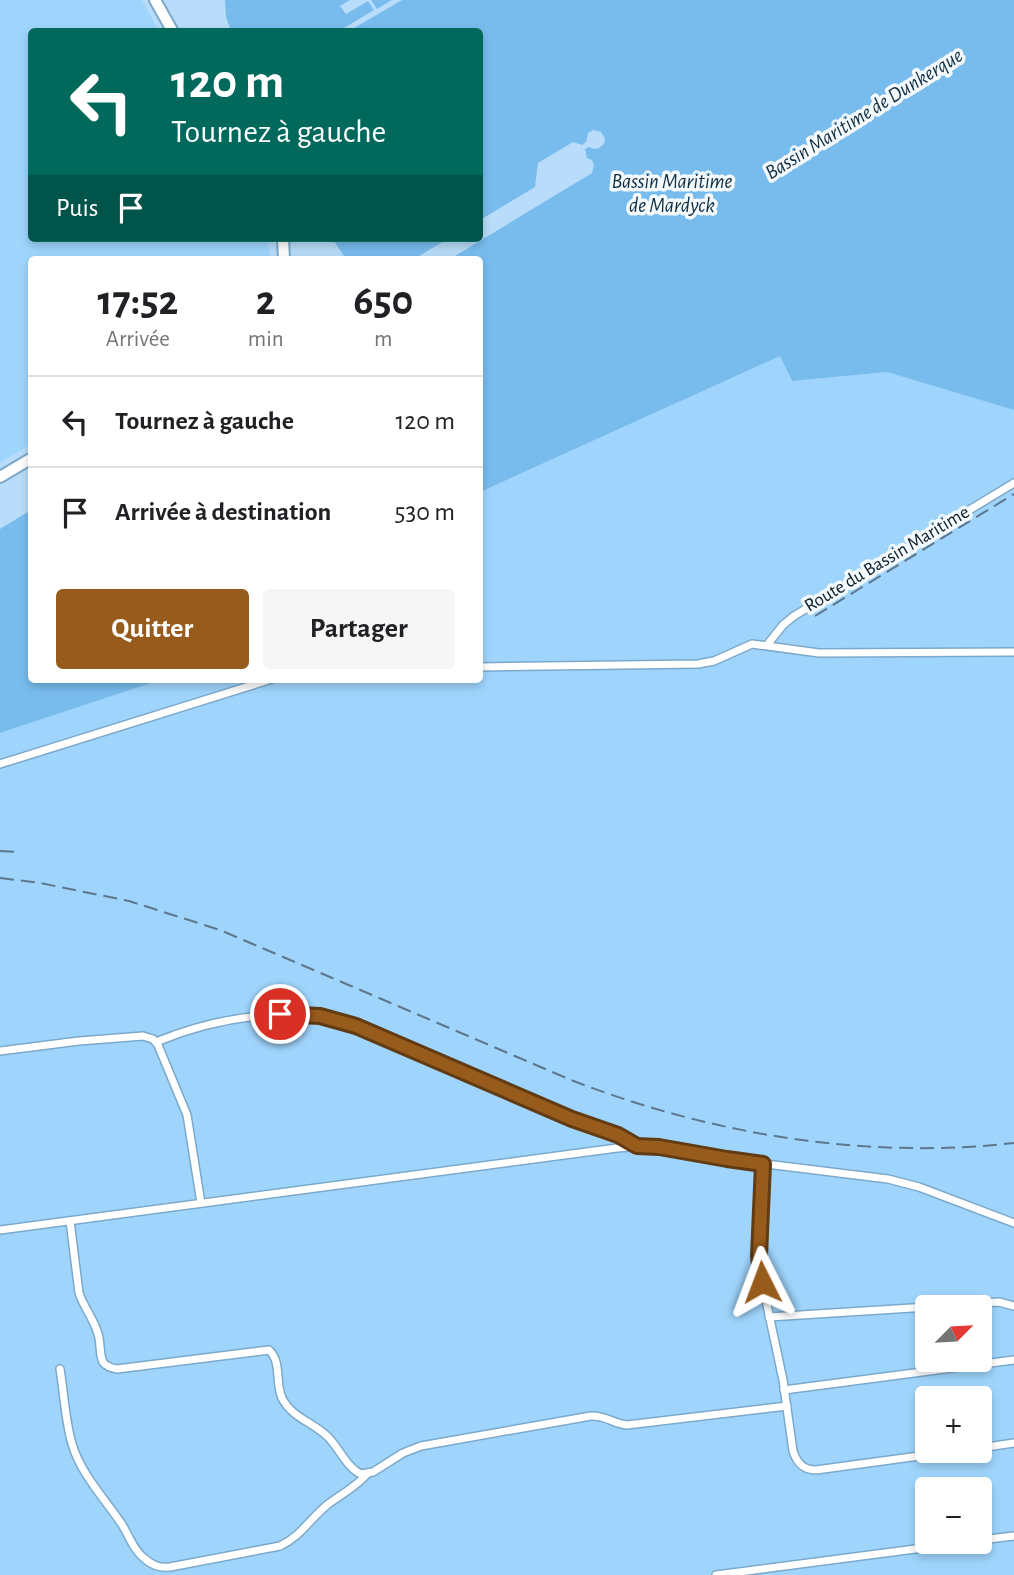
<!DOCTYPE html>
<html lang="fr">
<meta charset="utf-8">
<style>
body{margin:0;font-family:"Alegreya Sans",sans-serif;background:#f6f6f6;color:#202124;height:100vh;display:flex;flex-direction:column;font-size:26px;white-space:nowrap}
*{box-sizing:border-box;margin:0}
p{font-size:23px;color:#757577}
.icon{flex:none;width:38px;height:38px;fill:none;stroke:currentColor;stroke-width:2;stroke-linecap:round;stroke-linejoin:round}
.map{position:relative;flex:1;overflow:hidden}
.panel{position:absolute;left:28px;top:256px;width:455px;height:427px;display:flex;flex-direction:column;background:#fff;border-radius:7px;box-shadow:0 4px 10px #0003}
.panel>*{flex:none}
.guide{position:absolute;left:28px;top:28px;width:455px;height:214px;border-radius:7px;box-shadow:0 4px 10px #0003;background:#00695c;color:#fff;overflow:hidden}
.needle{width:46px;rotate:66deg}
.buttons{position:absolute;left:915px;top:1295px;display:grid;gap:14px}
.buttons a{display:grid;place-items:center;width:77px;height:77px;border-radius:7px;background:#fff;box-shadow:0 4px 10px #0003;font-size:35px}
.pin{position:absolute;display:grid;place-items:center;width:60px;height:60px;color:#fff;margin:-30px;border:4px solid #fff;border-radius:50%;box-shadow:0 2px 7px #0007}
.me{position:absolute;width:77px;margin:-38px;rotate:357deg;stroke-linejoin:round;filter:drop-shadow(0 0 5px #0008)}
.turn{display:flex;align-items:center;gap:24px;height:147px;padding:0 28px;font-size:32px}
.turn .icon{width:91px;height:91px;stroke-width:2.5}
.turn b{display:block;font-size:49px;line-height:60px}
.then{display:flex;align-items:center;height:66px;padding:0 28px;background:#0003;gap:14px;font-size:26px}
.eta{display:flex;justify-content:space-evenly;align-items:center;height:119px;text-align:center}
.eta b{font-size:42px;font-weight:700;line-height:49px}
.cta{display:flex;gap:14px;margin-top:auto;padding:14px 28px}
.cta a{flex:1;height:80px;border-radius:7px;background:#975b1c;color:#fff;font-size:28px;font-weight:700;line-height:80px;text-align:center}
.cta a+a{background:#f6f6f6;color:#202124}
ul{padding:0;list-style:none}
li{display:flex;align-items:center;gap:21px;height:91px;padding:0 28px;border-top:2px solid #e0e0e0}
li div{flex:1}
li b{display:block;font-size:26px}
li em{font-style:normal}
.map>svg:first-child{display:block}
.built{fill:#9fd5fd;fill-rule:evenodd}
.water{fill:#78bcee}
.pier{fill:#b8dcf9}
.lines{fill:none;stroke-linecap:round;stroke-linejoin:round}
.minor-casing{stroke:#7ca9cb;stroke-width:10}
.secondary-casing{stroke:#7ca9cb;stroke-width:14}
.minor{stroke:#fff;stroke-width:7}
.secondary{stroke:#fff;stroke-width:10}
.rail{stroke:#5d778c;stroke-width:2;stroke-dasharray:14 7;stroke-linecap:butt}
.route-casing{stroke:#623b12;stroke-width:18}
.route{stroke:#975b1c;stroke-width:12}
.labels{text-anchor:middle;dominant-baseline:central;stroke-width:7;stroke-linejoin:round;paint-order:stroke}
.street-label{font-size:19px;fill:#0b1d2a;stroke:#f4f9fc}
.water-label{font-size:21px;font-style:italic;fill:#102e43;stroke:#f4f9fc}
</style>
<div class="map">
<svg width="1014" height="1575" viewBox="0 0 1014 1575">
<rect width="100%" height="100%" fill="#b8dcf9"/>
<g class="built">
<polygon points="0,0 142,0 159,31 32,32 32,238 266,238 270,252 268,259 32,259 31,444 0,463"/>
<path d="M780,356L792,381L887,372L1014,410V1575H0V733L163,679H480V492ZM928,1307H980V1360H928ZM928,1398H980V1451H928ZM928,1489H980V1542H928Z"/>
</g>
<g class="water">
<polygon points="225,0 1014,0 1014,410 887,372 792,381 780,356 480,492 480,259 346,259 332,238 480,238 480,32 231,31 226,17"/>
<polygon points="31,510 32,679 163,679 0,733 0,529"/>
</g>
<g class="pier">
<polygon points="350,0 371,0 377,9 392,0 402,0 349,31 339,31 374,10 368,1 346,14 340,6"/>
<polygon points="593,130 601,132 605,139 604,144 599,148 594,149 589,147 585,149 587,158 592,160 594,165 592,173 450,259 414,259 449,238 480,238 480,220 535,187 538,163 573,142 582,145 586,142 588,133"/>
</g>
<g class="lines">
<defs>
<g id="minor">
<polyline points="767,645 783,625 794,616 1014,483"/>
<polyline points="480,667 698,664 714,661 752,644 819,653 1014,652"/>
<polyline points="0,764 272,679"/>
<path d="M156,1042C217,1017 293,1004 356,1026L572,1119L618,1135L637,1146"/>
<polyline points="0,1051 79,1041 143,1036 153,1039 158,1045 187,1115 201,1203"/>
<path d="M763,1164L759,1256L760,1272L783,1380L793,1451C797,1463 803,1470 816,1470L956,1451"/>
<path d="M70,1221L79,1293C84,1308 94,1319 98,1334C101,1342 99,1354 103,1362C106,1367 112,1368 117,1369L269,1350C282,1362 275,1383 282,1398C292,1418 313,1422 328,1437C339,1448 347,1468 361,1474L373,1472L403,1453L421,1446L591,1416C605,1415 614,1424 627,1425L787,1406"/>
<polyline points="0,1230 617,1148 643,1146 659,1147 734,1160 888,1179 919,1187 1014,1223"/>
<polyline points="930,1307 999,1302 1014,1306"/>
<polyline points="769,1317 928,1307"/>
<path d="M60,1369C64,1393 65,1420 72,1444C81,1474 104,1498 121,1523C129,1535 133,1550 145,1559C153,1566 160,1568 170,1567L280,1546C300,1537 310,1519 327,1505C340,1495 356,1487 367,1474"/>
<polyline points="784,1390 1014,1360"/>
<polyline points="980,1448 1014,1443"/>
<polyline points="980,1540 1014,1536"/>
<polyline points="716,1575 969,1542"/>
</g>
<g id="secondary">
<polyline points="155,0 173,32"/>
<polyline points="283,238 284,259"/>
<polyline points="0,477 32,458"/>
</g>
</defs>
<use href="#minor" class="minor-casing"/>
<use href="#secondary" class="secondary-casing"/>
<use href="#minor" class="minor"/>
<use href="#secondary" class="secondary"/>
<g class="rail">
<polyline points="815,616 1014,494"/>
<polyline points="0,851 20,852"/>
<path d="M0,878L40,883L129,901L220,930L571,1080C710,1134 864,1160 1014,1143"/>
</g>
</g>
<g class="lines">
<defs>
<polyline id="route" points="280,1014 320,1016 356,1026 572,1119 618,1135 637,1146 659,1147 727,1159 763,1164 759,1256 762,1282"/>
</defs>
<use href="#route" class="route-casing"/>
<use href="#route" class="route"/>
</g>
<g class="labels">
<g class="street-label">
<text transform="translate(887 559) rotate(-31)">Route du Bassin Maritime</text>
</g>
<g class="water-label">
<text transform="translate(864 114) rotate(-32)">Bassin Maritime de Dunkerque</text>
<text x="672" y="181">Bassin Maritime<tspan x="672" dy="24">de Mardyck</tspan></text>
</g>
</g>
</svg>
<div class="buttons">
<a><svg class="needle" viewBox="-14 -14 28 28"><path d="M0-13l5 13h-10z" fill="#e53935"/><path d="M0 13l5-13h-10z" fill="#757577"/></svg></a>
<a>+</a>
<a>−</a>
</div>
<div class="pin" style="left:280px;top:1014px;background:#d93025"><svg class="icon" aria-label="arrive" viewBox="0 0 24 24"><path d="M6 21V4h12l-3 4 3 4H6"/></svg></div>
<svg class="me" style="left:762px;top:1282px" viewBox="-20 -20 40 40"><path d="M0-17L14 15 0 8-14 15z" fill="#975b1c" stroke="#fff" stroke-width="4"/></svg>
<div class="guide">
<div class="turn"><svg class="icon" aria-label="left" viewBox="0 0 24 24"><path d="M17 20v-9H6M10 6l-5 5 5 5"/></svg><div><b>120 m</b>Tournez à gauche</div></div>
<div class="then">Puis<svg class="icon" aria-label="arrive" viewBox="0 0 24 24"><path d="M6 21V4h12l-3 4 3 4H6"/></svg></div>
</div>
<section class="panel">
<div class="eta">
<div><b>17:52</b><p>Arrivée</p></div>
<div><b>2</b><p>min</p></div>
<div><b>650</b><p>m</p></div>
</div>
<ul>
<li><svg class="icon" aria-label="left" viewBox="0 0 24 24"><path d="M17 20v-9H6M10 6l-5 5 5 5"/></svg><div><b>Tournez à gauche</b></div><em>120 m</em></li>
<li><svg class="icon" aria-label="arrive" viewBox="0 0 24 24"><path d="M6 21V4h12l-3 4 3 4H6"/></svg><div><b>Arrivée à destination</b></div><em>530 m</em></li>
</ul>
<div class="cta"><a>Quitter</a><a>Partager</a></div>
</section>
</div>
